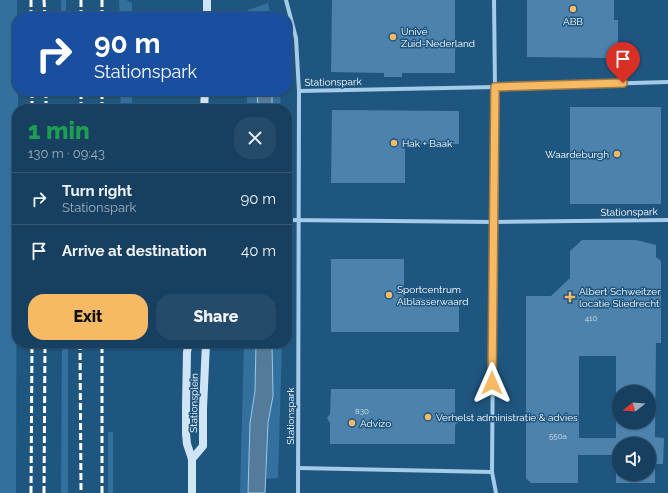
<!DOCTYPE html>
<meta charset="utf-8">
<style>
body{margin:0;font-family:Raleway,sans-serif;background:#244b69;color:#f1f3f6;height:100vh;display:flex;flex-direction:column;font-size:15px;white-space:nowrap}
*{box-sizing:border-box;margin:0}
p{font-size:13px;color:#9eafbd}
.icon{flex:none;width:22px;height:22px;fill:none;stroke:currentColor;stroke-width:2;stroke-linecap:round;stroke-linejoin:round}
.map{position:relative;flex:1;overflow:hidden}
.side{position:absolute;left:12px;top:104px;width:280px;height:244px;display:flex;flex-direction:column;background:#174060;border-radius:16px;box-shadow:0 1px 3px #0004,0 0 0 1px #365975}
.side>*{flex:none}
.guide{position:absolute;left:12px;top:12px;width:280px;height:84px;border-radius:16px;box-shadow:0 1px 3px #0004,0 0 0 1px #365975;background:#1a4fa0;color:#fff;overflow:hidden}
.needle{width:26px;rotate:253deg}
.controls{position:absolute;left:612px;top:385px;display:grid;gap:8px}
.controls a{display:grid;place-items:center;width:44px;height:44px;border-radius:50%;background:#174060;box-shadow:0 1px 3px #0004,0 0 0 1px #365975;font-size:20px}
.pin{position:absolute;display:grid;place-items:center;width:34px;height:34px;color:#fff;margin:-41px -17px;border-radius:50% 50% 50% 0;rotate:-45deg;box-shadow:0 0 4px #0007}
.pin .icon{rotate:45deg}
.me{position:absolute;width:44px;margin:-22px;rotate:0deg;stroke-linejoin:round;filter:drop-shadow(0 0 3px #0008)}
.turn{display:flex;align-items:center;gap:14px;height:84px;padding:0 16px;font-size:18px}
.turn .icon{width:52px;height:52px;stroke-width:2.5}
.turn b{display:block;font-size:28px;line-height:34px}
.round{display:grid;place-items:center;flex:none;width:42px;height:42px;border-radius:16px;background:#244b69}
.head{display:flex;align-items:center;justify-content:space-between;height:68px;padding:0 16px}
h1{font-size:24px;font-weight:800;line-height:30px;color:#1e9e55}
.action{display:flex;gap:8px;margin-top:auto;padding:8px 16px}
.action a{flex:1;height:46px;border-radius:16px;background:#f6ba64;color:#111;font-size:16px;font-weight:800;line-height:46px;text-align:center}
.action a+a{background:#244b69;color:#f1f3f6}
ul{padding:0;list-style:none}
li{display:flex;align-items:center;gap:12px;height:52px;padding:0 16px;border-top:1px solid #365975}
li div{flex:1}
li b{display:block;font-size:15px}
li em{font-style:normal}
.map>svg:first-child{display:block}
.green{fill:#33709e}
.water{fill:#547c9a;stroke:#98c8ea}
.building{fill:#4c82ac;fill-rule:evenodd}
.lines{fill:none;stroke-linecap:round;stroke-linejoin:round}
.minor{stroke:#a4cbe8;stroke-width:4}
.secondary{stroke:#cfe5f6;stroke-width:8}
.rail{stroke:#fff;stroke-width:3;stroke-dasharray:7 3;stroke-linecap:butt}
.route-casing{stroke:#a07941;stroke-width:10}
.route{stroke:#f6ba64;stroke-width:7}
.poi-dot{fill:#f6ba64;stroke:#1f5680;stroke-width:1.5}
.labels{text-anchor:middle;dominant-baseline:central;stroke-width:3;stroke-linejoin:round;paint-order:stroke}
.number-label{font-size:8px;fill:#d2e0ea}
.poi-label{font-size:10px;fill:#fff;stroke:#1f5680;text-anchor:start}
.street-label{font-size:10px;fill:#fff;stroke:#1f5680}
</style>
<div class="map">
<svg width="668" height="493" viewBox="0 0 668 493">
<rect width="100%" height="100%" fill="#1f5680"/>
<g class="green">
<polygon points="0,0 17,0 17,91 18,91 18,109 17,109 16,493 0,493"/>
<rect x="61" y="0" width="5" height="17"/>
<polygon points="119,0 126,0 132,3 132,17 120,17"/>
<polygon points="268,3 271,17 246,17 246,11"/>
<polygon points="120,91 132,91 132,109 121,109"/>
<polygon points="247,91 257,91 258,109 247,109"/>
<polygon points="272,91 280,91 281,109 272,109"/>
<polygon points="62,343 68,343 68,493 61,493"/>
<polygon points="244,343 256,343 255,391 250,423 248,493 240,493"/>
<polygon points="272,343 282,343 278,478 266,479 268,423 273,396"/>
<rect x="108" y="432" width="5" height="61"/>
</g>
<g class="water">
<polygon points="257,91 272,91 272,109 258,109"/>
<polygon points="256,343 272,343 273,396 268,423 265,493 248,493 250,423 255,391"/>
</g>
<g class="building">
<polygon points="332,0 455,0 455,73 402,73 402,77 384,77 384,73 331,72"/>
<polygon points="527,0 614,0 614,20 618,20 618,58 527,57"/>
<rect x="570" y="107" width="91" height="97"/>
<polygon points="332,110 459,111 459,144 405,144 405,183 331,183"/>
<path d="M582,240H636L656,245V257L661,261V343H656L655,437L664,438L663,464H655V483H616V455H578V483H531L526,478V296H551L570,278V251ZM579,356H616V438H579ZM619,392H649V422H619ZM619,444H649V474H619Z"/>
<polygon points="331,259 404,259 404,298 459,299 459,332 331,332"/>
<polygon points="331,389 455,389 455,418 459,421 455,425 455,444 330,444 330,423 327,418 330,414"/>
</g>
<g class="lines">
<g class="minor">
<polyline points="286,0 296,38 299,91 298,493"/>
<polyline points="494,0 495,87 492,472 496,493"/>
<polyline points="299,91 495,87 668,82"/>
<polyline points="287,220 494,222 668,220"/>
<polyline points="298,468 492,472"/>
</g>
<g class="secondary">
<polyline points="207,17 207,0"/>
<polyline points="204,109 205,91"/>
<polyline points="189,343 187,352 186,407 186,434 187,444 192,459 192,493"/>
<polyline points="192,459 203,446 203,408 206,343"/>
</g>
<g class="rail">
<polyline points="31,0 31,17"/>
<polyline points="44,0 45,17"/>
<polyline points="102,0 102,17"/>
<polyline points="81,17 81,0"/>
<polyline points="32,91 32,109"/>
<polyline points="46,91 46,109"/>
<polyline points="81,109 81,91"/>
<polyline points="102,109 102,91"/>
<polyline points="80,343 81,493"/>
<polyline points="31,493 32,343"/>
<polyline points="44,493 45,343"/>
<polyline points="102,493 102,343"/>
</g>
</g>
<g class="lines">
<defs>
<polyline id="route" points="492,383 495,87 623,83"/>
</defs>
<use href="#route" class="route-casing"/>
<use href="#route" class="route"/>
</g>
<g class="poi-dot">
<circle cx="573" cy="9" r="4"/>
<circle cx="393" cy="37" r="4"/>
<circle cx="394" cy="143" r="4"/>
<circle cx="617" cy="154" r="4"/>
<circle cx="389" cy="295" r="4"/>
<path d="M568 291h4v4h4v4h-4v4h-4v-4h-4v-4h4z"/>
<circle cx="428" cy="417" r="4"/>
<circle cx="352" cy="423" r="4"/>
</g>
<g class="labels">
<g class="number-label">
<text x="591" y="318">410</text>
<text x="362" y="411">830</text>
<text x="558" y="436">550a</text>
</g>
<g class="poi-label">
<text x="573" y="21" text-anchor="middle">ABB</text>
<text x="401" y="31">Univé<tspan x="401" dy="12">Zuid-Nederland</tspan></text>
<text x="402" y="143">Hak + Baak</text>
<text x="609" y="154" text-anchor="end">Waardeburgh</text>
<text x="397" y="289">Sportcentrum<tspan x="397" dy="12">Alblasserwaard</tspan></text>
<text x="579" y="291">Albert Schweitzer<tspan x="579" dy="12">locatie Sliedrecht</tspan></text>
<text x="436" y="417">Verhelst administratie &amp; advies</text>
<text x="360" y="423">Advizo</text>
</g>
<g class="street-label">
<text transform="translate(333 82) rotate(-1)">Stationspark</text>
<text transform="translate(629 212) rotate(-1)">Stationspark</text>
<text transform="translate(194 403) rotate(-89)">Stationsplein</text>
<text transform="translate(290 416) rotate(-90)">Stationspark</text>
</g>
</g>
</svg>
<div class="controls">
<a><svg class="needle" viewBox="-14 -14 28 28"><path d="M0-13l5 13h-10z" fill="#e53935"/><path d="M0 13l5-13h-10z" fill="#9eafbd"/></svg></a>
<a><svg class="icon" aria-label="sound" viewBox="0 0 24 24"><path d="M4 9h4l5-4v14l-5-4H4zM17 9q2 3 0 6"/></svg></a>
</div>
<div class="pin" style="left:623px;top:83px;background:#d93025"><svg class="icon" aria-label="arrive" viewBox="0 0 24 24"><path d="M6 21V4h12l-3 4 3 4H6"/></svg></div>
<svg class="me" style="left:492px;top:383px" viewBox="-20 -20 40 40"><path d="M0-17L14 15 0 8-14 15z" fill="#f6ba64" stroke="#fff" stroke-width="4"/></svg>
<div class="guide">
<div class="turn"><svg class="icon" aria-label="right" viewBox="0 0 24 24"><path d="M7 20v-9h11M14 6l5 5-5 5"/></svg><div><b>90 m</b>Stationspark</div></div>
</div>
<section class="side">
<div class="head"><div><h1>1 min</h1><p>130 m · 09:43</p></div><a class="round"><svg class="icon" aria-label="close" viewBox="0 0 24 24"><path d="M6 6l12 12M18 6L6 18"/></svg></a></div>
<ul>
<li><svg class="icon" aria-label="right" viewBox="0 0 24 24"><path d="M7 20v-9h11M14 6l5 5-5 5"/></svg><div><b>Turn right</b><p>Stationspark</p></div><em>90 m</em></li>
<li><svg class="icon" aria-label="arrive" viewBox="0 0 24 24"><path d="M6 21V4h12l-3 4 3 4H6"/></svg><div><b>Arrive at destination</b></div><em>40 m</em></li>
</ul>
<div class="action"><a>Exit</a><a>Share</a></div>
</section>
</div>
